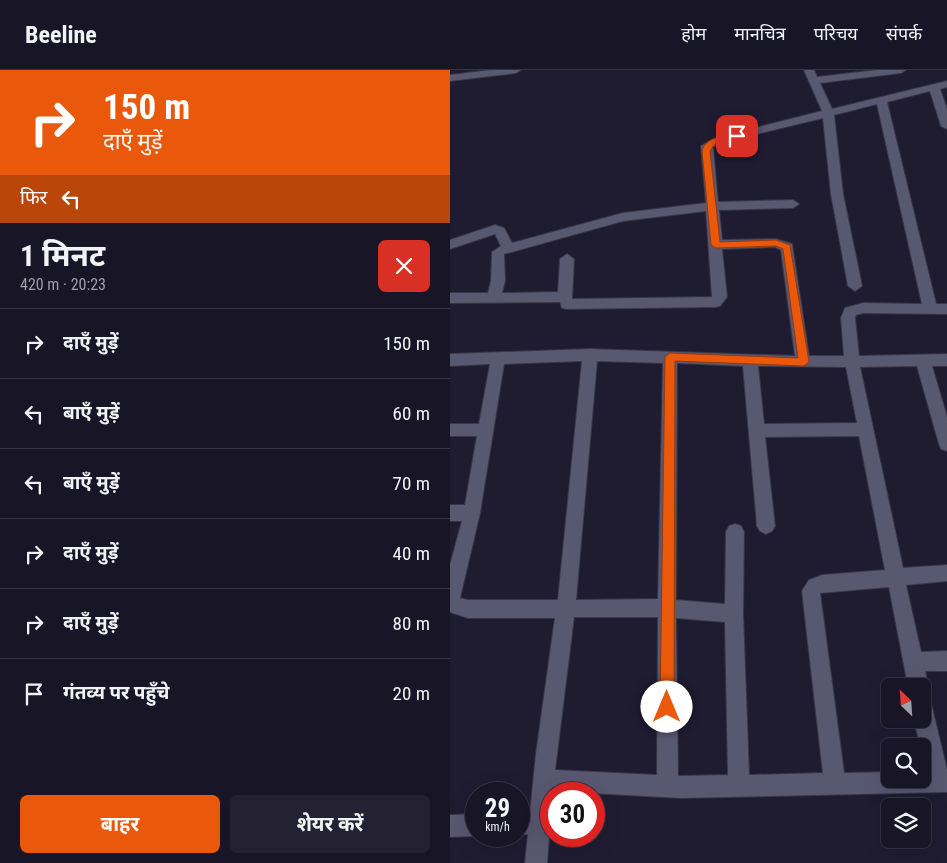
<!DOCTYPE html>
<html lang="hi">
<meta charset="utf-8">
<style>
body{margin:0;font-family:"Roboto Condensed","Noto Sans Devanagari",sans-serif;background:#242232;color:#f1f3f6;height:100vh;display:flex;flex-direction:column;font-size:19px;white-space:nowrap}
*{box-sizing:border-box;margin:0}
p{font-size:16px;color:#9e9fa7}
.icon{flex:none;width:28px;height:28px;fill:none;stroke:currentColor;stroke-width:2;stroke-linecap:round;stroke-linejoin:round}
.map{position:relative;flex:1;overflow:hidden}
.sheet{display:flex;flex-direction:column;background:#171526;width:450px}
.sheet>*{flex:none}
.top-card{background:#ea580c;color:#fff;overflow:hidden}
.needle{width:32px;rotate:335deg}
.buttons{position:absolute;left:431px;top:608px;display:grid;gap:10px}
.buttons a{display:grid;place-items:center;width:50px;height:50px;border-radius:8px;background:#171526;box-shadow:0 5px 20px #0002,0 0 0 1px #363443;font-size:25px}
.speed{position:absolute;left:15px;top:712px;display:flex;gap:10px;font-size:25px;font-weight:700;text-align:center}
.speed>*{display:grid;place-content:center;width:65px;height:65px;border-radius:50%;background:#171526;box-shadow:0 5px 20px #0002,0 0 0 1px #363443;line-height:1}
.speed small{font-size:12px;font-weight:400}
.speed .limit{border:8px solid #d22;background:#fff;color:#111}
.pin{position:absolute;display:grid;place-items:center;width:42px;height:42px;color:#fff;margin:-21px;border-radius:10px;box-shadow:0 2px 8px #0006}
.me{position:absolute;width:55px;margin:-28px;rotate:0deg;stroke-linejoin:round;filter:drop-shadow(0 0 4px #0008)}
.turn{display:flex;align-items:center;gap:18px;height:105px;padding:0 20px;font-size:22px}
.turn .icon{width:65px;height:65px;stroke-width:2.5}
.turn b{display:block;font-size:35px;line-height:42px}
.then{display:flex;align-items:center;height:48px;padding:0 20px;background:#0003;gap:10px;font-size:19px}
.round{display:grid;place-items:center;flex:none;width:52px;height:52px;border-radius:8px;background:#242232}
.headline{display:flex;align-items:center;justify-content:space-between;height:85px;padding:0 20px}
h1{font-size:30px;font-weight:700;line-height:38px}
.button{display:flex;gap:10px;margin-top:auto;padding:10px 20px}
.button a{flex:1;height:58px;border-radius:8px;background:#ea580c;color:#fff;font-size:20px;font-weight:700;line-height:58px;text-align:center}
.button a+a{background:#242232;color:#f1f3f6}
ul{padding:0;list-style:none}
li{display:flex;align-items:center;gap:15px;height:70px;padding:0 20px;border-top:1px solid #363443}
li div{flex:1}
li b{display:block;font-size:19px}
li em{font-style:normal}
header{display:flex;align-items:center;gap:30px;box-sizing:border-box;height:70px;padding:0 25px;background:#171526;border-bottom:1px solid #363443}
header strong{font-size:24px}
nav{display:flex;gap:28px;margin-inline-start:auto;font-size:18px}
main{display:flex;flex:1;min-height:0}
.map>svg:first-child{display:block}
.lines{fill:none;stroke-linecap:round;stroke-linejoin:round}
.minor-casing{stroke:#383648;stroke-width:2}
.minor{fill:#595871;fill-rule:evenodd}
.route{fill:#ea580c;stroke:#983908}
</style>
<header>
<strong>Beeline</strong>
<nav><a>होम</a><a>मानचित्र</a><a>परिचय</a><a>संपर्क</a></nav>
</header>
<main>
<section class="sheet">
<div class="top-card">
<div class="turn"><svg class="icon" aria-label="right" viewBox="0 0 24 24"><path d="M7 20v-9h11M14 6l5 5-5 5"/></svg><div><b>150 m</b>दाएँ मुड़ें</div></div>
<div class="then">फिर<svg class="icon" aria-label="left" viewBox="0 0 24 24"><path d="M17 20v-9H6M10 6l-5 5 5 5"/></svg></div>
</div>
<div class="headline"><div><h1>1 मिनट</h1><p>420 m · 20:23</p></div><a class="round" style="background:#d93025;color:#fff"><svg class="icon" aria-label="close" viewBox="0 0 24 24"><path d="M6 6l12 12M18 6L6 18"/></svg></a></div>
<ul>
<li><svg class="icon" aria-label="right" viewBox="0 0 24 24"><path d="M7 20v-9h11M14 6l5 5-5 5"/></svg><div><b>दाएँ मुड़ें</b></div><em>150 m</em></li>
<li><svg class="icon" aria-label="left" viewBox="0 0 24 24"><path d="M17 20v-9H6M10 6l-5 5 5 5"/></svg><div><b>बाएँ मुड़ें</b></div><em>60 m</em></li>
<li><svg class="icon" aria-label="left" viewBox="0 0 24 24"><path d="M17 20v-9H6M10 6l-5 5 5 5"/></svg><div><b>बाएँ मुड़ें</b></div><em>70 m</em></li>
<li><svg class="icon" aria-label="right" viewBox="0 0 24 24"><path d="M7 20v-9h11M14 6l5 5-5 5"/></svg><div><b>दाएँ मुड़ें</b></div><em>40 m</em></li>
<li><svg class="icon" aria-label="right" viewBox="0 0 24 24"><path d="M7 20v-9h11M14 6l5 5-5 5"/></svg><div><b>दाएँ मुड़ें</b></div><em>80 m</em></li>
<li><svg class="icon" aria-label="arrive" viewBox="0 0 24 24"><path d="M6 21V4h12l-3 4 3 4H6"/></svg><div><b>गंतव्य पर पहुँचे</b></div><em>20 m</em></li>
</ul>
<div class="button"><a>बाहर</a><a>शेयर करें</a></div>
</section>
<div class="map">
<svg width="497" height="793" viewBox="0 0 497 793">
<rect width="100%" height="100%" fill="#1f1c32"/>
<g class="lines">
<defs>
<g id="minor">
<polygon points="41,0 71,0 66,3 0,11 0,5"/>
<path d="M354,0H364L367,7L427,0H456L451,3L370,13L382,39L497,11V17L490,19L497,39V59L491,56L480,21L437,32L486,234H497V244L413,243L406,245L405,248L409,286L497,284V296H482L497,347V381L491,379L489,374L467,296L410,297L453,498L497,495V511L456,515L471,582L497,581V601H475L478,616L472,624V616H458L439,517L370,523L394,703L440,702V709H472V701H475L472,676H470L464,649H472V627L479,630L482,637L497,700V722L231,728L103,721L97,793H75L78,764L69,765V743H80L86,684L105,548H18L0,542V495L12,451H0V435H15L27,366H0V354H29L40,294L0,296V284L140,279L345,286L331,180L325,177L272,179L277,227L270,236L265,237L117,239L112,238L110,232L0,233V223H38L41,211L42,182L51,176L45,164L0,179V170L45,155L54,158L62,173L173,143L256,133L251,76L265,68L372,41ZM427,34L472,234L413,233L395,238L391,248L394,286H359L342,174L326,169L272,170L269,140L343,138L349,134L343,130L268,132L263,77L273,72L373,48L381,124L398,216L405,221L412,216L393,124L384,45ZM256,141L262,227L122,229L124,189L117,184L110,189L108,222L52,223L55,211L54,184L173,151ZM132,291L108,530H18L10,528L30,443L54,294ZM147,291L213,293L208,529L126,530ZM227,293L293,296L307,456L310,461L316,464L322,461L325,456L315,367L409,366L435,500L372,505L359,510L352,521L373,703L299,705L293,544L294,462L291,456L285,454L279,456L276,462L275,534L226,530ZM308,296L396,297L407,353L314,354ZM124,547H208L207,705L105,700ZM226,548L275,552L278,705L228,706Z"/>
<polygon points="26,744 26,766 0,767 0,745"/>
</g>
</defs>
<use href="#minor" class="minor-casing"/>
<use href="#minor" class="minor"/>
</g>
<path class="route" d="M287,63L291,66L290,67L265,74L260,81L270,172L326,170L340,175L359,292L354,296L225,291L224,637L222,642L217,644L212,642L210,637L215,287L220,283L348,288L333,179L326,176L266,178L261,175L252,81C255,67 275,66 287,63Z"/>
</svg>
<div class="buttons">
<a><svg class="needle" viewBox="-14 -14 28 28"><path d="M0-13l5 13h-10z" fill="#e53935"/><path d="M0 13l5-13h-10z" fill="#9e9fa7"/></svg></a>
<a><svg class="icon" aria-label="search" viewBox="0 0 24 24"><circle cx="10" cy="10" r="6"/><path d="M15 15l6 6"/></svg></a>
<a><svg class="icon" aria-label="layers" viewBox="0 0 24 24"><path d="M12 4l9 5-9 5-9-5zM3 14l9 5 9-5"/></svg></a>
</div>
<div class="speed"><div>29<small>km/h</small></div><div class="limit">30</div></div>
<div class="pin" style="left:287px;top:66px;background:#d93025"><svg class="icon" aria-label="arrive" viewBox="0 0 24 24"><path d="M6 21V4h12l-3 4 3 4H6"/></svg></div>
<svg class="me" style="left:217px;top:637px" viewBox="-20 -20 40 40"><circle r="19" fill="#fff"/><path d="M0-13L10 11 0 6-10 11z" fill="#ea580c"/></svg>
</div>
</main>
